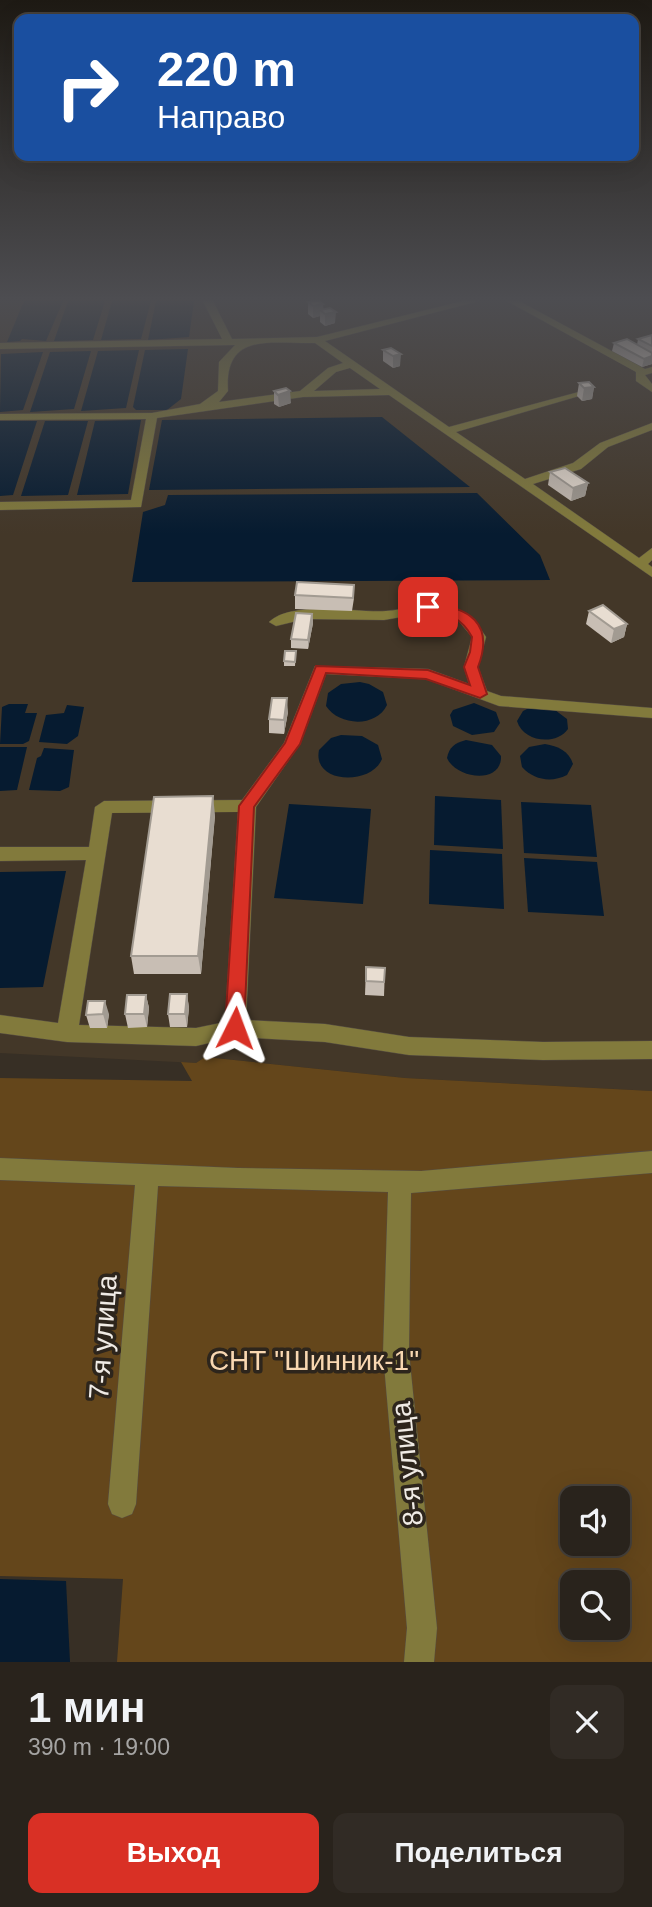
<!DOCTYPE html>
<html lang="ru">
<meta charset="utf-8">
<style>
body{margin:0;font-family:Arial,sans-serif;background:#312b25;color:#f1f3f6;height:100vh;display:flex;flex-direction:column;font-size:26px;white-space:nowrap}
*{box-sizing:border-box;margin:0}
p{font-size:23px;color:#a5a4a3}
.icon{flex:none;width:38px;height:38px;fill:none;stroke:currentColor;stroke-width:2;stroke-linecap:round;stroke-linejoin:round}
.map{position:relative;height:1662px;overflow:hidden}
.details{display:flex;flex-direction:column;background:#29231c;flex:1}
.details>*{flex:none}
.top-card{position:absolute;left:14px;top:14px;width:625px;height:147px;border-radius:14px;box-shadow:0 7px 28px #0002,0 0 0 2px #45403b;background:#1a4fa0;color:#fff;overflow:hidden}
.controls{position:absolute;left:560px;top:1486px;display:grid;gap:14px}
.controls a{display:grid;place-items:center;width:70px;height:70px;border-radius:14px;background:#29231c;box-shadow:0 7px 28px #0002,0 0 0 2px #45403b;font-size:35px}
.pin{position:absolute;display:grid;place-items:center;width:60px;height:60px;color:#fff;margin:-30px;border-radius:14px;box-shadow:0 4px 10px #0006}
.me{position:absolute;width:77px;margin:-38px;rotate:3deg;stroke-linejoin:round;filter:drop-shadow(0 0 5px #0008)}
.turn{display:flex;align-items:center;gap:24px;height:147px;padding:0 28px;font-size:32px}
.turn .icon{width:91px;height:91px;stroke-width:2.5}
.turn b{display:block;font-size:49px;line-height:60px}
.round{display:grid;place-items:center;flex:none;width:74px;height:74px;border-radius:14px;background:#312b25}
.overview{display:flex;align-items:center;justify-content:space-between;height:119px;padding:0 28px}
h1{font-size:42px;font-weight:600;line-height:52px}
.action{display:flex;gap:14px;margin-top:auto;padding:14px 28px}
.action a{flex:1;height:80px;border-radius:14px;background:#d93025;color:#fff;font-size:28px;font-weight:600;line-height:80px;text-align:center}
.action a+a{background:#312b25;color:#f1f3f6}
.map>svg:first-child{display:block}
.built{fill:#433728}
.green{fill:#64461b;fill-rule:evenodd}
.water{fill:#061b30}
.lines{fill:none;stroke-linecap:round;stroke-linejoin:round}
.minor-casing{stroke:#554d44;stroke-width:1}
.minor{fill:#827a3c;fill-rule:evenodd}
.wall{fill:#c8beb4}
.shaded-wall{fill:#a29b92}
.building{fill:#e8ddd1;stroke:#a29b92;stroke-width:2}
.route{fill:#d93025;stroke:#8d1f18;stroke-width:2}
.labels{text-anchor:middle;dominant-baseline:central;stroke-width:7;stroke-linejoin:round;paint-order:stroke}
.near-street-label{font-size:28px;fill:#f0ebe5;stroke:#2d251c}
.near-park-label{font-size:28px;fill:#f8d7b1;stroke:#2d251c}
</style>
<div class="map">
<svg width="652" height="1662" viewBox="0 0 652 1662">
<rect width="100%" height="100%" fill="#372f25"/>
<polygon class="built" points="0,301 652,301 652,1091 405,1078 205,1057 196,1063 0,1053"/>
<path class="green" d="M205,1057L405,1078L652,1091V1662H117L123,1579L0,1576V1078L192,1081L181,1062L196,1063ZM572,1498H618V1544H572ZM572,1582H618V1628H572Z"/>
<g class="water">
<polygon points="24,301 63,301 46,341 22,339 20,341 7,342"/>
<polygon points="68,301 105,301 93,340 54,341"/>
<polygon points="112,301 151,301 141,339 101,340"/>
<polygon points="156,301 194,301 189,337 148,340"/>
<polygon points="188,349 181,399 167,410 136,410 133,407 145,350"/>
<polygon points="139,350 126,408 81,411 98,351"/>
<polygon points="91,351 74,409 30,412 50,352"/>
<polygon points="43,352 23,410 0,412 1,354"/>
<polygon points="382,417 470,487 149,490 162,420"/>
<polygon points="141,420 128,494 77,495 95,421"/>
<polygon points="0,421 37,421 13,495 0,496"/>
<polygon points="45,421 88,421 68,495 21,496"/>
<polygon points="477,493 540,555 550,580 132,582 143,512 165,505 168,495"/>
<path d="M360,682L369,684L383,692L387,705C376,728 339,726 326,706L328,693L341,684Z"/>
<polygon points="474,703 496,712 500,723 494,732 472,735 453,726 450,715 453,710"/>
<polygon points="9,704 28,704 25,713 37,713 29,741 23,744 0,744 2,707"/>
<polygon points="67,705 84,707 78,736 67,744 39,742 46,715 64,713"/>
<path d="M529,708L555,710L567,719L568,729C556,746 523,742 517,721L523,711Z"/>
<path d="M341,735L362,736L378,745L382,759C371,786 312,784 319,750L331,738Z"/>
<path d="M466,740L492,745L501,756C502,785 456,779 447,758C449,747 455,743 466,740Z"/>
<path d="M545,744C558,746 569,751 573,764L567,775C551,783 534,780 522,767L520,756L529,747Z"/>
<polygon points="0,747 27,747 17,790 0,791"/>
<polygon points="44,748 74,750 69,787 60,791 29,790 37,758 41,756"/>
<polygon points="435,796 501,800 503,849 434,845"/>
<polygon points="521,802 591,805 597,857 524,853"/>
<polygon points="289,804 371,809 363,904 274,898"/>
<polygon points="430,850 502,854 504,909 429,904"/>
<polygon points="524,858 597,862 604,916 528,912"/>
<polygon points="66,871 43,987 0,988 0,872"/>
<polygon points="0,1579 66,1581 70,1662 0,1662"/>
</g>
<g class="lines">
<defs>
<g id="minor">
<path d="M203,301H213L232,339L317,337L463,301H479L325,341L449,427L586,390V394L456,432L525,479L573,463L600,443L652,423V430L608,447L581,469L533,484L639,558L652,548V560L648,564L652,567V577L389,395L303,397L157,418L141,507L0,510V502L131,500L146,419L0,420V414L152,413L200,404L218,391L219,362L235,345L0,349V343L222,339ZM315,343L343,363L328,368L300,391L219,402L228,391C224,331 272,344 315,343ZM350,368L380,389L314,391L336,372Z"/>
<polygon points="507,301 519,301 645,369 652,367 652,373 645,375 652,384 652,392 636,381 636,372"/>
<path d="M435,603C460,605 473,617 486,637L478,667L487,691L501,696L652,708V718L499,706L426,679L326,674L300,744L256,807L246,1020L325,1024L409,1037L543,1042L652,1041V1059L543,1060L409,1055L325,1042L235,1037L196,1046L67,1042L0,1033V1015L58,1023L86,860L0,861V847H89L95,807L104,801L242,800L284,743L315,666L428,669L469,684L464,667L472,637L457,619L435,611L384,620L305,619L276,626L269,622C292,600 356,613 386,611C403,610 418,604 435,603ZM238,812L225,1022L196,1028L79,1025L112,813Z"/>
<polygon points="652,1151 652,1173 411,1193 409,1353 437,1628 434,1662 404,1662 407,1628 383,1353 388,1192 158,1186 136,1504 132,1514 122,1518 112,1514 108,1504 135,1185 0,1180 0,1158 238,1168 421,1171"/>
</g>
</defs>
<use href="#minor" class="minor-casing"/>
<use href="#minor" class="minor"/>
</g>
<g class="wall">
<polygon points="308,302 323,309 335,323 325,326 320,322 320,316 313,318 308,314"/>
<polygon points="652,335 652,364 642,367 612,351 614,343 637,345 638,339"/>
<polygon points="391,348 400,366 393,368 383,361 383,350"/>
<polygon points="579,383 594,387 592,399 582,401 577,396"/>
<polygon points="274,391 291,403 279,407 274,404"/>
<polygon points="550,472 588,483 585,496 571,501 548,485"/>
<polygon points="297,582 354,598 352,611 295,609 295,595"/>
<polygon points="589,611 627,624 624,637 611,643 586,624"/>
<polygon points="312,614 313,623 308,649 291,648 291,639"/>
<polygon points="296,651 295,666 284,666 284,661"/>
<polygon points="288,712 284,734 269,733 269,719"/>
<polygon points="215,815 201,974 134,974 131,956"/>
<polygon points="366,967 385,968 384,996 365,995"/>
<polygon points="187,994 189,1008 187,1027 170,1027 168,1014"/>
<polygon points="146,995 149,1008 147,1027 128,1028 125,1014"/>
<polygon points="109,1014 107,1028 90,1028 86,1015"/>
</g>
<g class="shaded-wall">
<polygon points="323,304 324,313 320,310 320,316 313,318 313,306"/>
<polygon points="336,312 335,323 325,326 325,314"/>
<polygon points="401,354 400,366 393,368 393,356"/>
<polygon points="652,356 652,364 642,367 644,359"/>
<polygon points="594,387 592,399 582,401 584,388"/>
<polygon points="290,391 291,403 279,407 278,395"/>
<polygon points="588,483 585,496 571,501 573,488"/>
<polygon points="312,614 313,623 308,649 308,640"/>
<polygon points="627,624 624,637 611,643 614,629"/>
<polygon points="287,698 288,712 284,734 284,720"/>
<polygon points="213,796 215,815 201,974 198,956"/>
<polygon points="187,994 189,1008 187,1027 185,1014"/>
<polygon points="146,995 149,1008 147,1027 144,1014"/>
<polygon points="105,1001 109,1014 107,1028 103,1014"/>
</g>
<g class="building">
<polygon points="314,301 319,301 323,304 313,306 308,302"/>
<polygon points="330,308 336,312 325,314 320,310"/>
<polygon points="652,335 652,346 638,339"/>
<polygon points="627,339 652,353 652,356 644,359 614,343"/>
<polygon points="391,348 401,354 393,356 383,350"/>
<polygon points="589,382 594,387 584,388 579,383"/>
<polygon points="286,388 290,391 278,395 274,391"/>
<polygon points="565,468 588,483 573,488 550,472"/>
<polygon points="297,582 354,585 353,598 295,595"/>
<polygon points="603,605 627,624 614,629 589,611"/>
<polygon points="296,613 312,614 308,640 291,639"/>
<polygon points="285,651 296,651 295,662 284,661"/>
<polygon points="272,698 287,698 284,720 269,719"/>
<polygon points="213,796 198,956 131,956 154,797"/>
<polygon points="366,967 385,968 384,982 366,981"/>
<polygon points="170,994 187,994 185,1014 168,1014"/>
<polygon points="127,995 146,995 144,1014 125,1014"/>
<polygon points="88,1001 105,1001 103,1014 86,1015"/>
</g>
<linearGradient id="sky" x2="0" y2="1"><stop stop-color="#1e1a14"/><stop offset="0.56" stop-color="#4d4d51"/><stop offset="1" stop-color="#4d4d51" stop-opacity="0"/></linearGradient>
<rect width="652" height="534" fill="url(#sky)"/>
<path class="route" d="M428,603C469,607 495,623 478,667L487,694L480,698L426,679L326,673L300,744L254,807L244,1028L241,1034L235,1036L228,1034L225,1028L239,806L285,743L316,666L428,670L470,685L464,667L470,652L472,637C460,615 446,614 423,609V604Z"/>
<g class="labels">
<g class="near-street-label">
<text transform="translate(103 1337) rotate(-86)">7-я улица</text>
<text transform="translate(407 1464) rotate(-96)">8-я улица</text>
</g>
<g class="near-park-label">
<text x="314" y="1360">СНТ "Шинник-1"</text>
</g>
</g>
</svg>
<div class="controls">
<a><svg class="icon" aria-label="sound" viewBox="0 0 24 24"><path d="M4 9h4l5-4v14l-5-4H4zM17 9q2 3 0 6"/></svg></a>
<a><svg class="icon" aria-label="search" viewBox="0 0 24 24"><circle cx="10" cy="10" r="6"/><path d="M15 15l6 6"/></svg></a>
</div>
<div class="pin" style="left:428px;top:607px;background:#d93025"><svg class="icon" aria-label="arrive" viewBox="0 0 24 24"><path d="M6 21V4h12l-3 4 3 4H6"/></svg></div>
<svg class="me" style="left:235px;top:1028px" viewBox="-20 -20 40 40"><path d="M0-17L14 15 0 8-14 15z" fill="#d93025" stroke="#fff" stroke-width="4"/></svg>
<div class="top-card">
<div class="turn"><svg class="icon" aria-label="right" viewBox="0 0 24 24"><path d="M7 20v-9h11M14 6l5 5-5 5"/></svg><div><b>220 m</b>Направо</div></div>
</div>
</div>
<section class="details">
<div class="overview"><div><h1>1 мин</h1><p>390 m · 19:00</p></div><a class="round"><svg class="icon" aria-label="close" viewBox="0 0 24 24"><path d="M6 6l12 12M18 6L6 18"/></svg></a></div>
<div class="action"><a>Выход</a><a>Поделиться</a></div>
</section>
